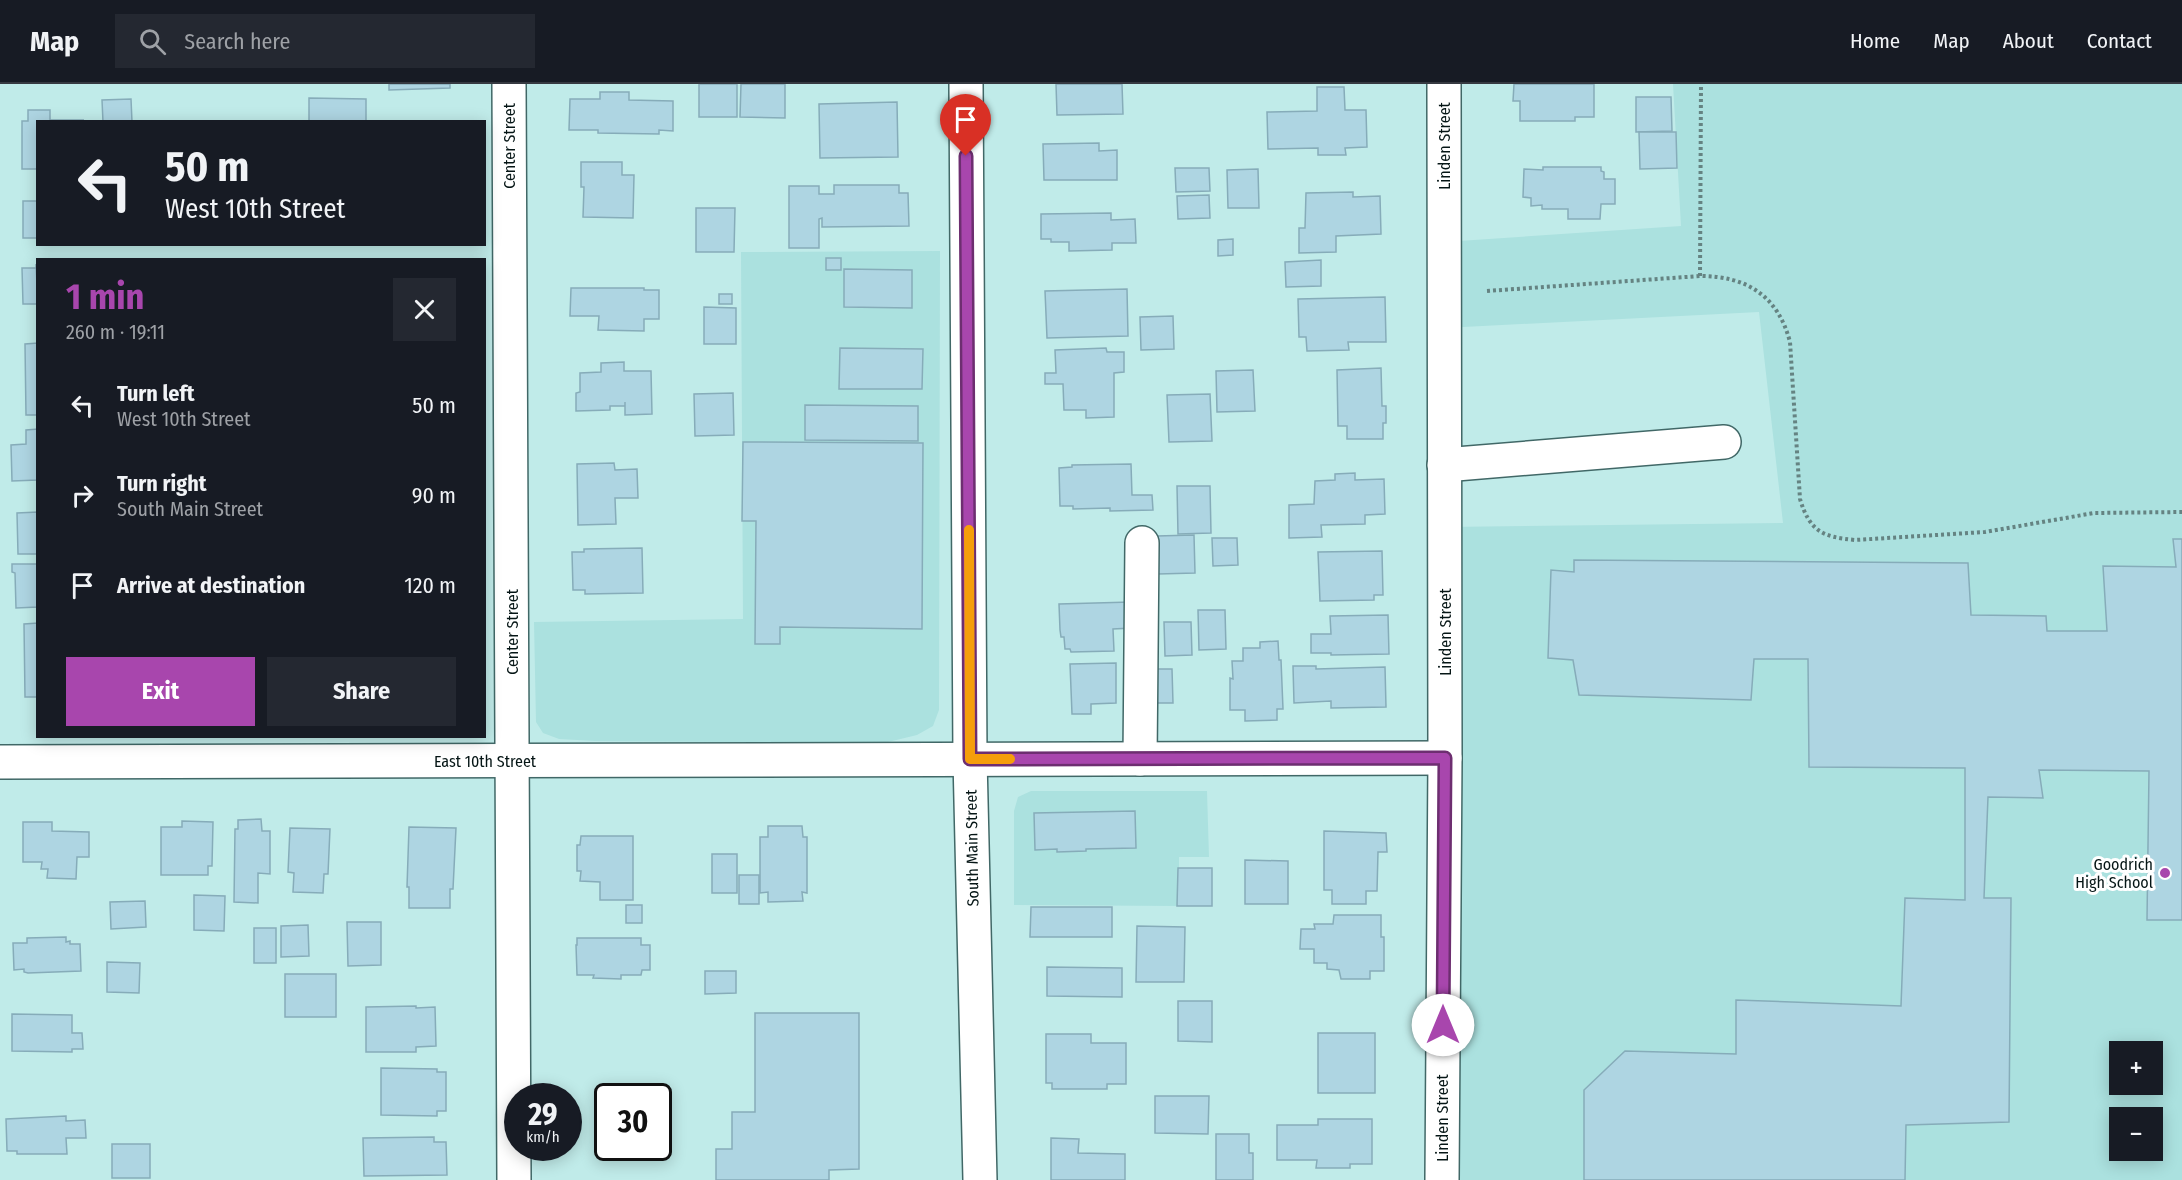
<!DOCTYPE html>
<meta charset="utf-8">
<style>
body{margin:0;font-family:"Fira Sans Condensed",sans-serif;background:#242831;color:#f1f3f6;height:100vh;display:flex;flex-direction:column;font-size:22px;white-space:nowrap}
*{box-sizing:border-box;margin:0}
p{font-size:20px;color:#9ea1a6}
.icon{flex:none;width:33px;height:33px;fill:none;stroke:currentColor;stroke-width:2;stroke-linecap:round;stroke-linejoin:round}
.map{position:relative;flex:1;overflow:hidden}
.panel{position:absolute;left:36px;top:174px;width:450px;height:480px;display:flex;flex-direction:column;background:#171b24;border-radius:0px;box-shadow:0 3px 15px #0003}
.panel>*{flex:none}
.banner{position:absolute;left:36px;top:36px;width:450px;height:126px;border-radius:0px;box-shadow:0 3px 15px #0003;background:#171b24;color:#f1f3f6;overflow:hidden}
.controls{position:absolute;left:2109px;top:957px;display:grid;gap:12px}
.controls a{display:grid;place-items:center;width:54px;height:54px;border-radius:0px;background:#171b24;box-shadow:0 3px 15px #0003;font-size:30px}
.speed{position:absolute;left:504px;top:999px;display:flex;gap:12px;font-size:30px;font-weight:700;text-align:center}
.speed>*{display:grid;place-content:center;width:78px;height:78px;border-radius:50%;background:#171b24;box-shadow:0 3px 15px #0003;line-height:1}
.speed small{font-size:15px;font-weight:400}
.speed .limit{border:3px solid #111;border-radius:9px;background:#fff;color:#111}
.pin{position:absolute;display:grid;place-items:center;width:51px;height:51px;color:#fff;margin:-62px -26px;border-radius:50% 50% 50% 0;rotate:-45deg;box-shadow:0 0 6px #0007}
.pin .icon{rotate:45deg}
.me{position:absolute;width:66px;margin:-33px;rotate:0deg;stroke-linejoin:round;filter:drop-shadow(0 0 4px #0008)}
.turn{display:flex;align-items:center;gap:21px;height:126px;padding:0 30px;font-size:27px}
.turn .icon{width:78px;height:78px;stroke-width:2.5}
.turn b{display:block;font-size:42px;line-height:51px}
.round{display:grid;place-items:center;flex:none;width:63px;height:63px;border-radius:0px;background:#242831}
.headline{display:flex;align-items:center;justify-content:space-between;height:102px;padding:0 30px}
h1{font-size:36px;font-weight:700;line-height:45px;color:#a846ad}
.action{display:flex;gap:12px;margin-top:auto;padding:12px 30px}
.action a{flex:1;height:69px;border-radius:0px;background:#a846ad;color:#fff;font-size:24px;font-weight:700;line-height:69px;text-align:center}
.action a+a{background:#242831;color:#f1f3f6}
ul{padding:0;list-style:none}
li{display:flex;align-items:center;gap:18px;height:90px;padding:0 30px}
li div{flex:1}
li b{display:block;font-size:22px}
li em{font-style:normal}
header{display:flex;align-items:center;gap:36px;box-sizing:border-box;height:84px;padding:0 30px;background:#171b24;border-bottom:2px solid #363941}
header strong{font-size:28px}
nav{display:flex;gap:33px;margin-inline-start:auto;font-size:21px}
.search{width:420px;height:54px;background:#242831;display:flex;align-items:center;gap:15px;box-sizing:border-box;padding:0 21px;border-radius:0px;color:#9ea1a6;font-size:22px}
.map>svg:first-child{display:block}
.built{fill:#abe1df;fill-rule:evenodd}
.building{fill:#aed5e2;stroke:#86acb9;stroke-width:1.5}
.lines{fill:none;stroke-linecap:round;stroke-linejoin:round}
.minor-casing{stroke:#416867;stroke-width:36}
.major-casing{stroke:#416867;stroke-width:36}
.path{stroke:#658382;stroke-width:4;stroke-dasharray:3 3;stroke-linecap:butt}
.minor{stroke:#fff;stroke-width:33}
.major{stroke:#fff;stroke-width:33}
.route-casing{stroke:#6d2e70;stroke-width:15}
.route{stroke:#a846ad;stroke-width:10}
.slow{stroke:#f59e0b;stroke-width:10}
.poi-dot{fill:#a846ad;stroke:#fff;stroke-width:2}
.labels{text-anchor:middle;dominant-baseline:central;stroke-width:6;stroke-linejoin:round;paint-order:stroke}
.street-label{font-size:16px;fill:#051515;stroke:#fff}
.poi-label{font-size:16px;fill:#051515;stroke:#fff;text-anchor:end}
</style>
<header>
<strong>Map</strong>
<div class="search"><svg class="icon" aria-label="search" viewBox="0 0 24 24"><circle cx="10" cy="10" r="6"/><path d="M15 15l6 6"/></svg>Search here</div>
<nav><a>Home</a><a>Map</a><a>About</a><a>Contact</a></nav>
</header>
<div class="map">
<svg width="2182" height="1096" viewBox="0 0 2182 1096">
<rect width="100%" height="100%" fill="#c0ebe9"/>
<g class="built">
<path d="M1673,0H2182V1096H1442L1445,443L1783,439L1759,228L1444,244V158L1681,142ZM2120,968H2152V1000H2120ZM2120,1034H2152V1066H2120Z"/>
<polygon points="940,167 939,626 933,642 917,651 888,658 858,659 595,657 559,655 543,649 536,638 534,538 743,535 741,168"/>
<polygon points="1031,707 1207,707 1209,773 1179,773 1179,822 1014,821 1014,727 1018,713"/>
</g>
<g class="building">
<polygon points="389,0 450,0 450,4 389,6"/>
<rect x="699" y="0" width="38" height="33"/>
<polygon points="741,0 785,0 785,34 740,33"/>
<polygon points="1056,0 1122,0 1123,30 1057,31"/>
<polygon points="1514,0 1594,0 1594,33 1575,33 1575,37 1520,37 1520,17 1513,17"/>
<polygon points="1317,3 1344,3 1345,26 1366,26 1367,63 1345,64 1346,71 1318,71 1318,64 1268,65 1267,28 1317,27"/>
<polygon points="600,8 629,8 629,16 673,17 673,47 659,46 659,50 598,49 598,46 569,46 570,15 600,15"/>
<polygon points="1636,13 1671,13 1672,47 1636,48"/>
<polygon points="309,14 366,15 366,38 309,38"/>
<polygon points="131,15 132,38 103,38 102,16"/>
<polygon points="897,18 898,73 820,74 819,20"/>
<polygon points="28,26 50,26 50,36 84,36 38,38 38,85 22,85 22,37 28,37"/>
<polygon points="1639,48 1676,48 1677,84 1640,85"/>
<polygon points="1099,59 1099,67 1117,66 1117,96 1044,96 1043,60"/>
<polygon points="581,78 622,78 622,91 634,91 633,134 583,133 584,103 581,103"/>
<polygon points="1543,83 1601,83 1601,87 1604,88 1604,95 1615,95 1615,120 1601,120 1600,135 1568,135 1568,125 1542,125 1542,121 1531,122 1531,114 1523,113 1524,85 1543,86"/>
<polygon points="1175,84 1209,84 1210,107 1176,108"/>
<polygon points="1258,85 1259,124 1228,124 1227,86"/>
<polygon points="834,101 899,101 899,109 908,109 909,142 822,143 822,134 819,135 819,164 789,164 789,102 819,102 819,110 834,110"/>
<polygon points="1353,108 1353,113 1380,112 1381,150 1336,152 1336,168 1299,169 1299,144 1305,144 1306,109"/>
<polygon points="1209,111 1210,134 1178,135 1177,112"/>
<rect x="23" y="117" width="15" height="37"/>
<polygon points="696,124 735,124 734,168 696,168"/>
<polygon points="1111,129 1111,136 1135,135 1136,159 1112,159 1112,166 1069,167 1069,158 1051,158 1051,155 1041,155 1041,130"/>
<polygon points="1233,155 1233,171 1218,172 1218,156"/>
<rect x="826" y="174" width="15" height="12"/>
<polygon points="1321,176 1321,202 1286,203 1285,178"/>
<polygon points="36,180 38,220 23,220 22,184 36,184"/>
<polygon points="844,185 912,186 912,224 844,223"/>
<polygon points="571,204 644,204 644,206 659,206 659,235 644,235 644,247 598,246 599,232 570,232"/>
<polygon points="1127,205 1128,252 1047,254 1045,207"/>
<rect x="719" y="210" width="13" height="10"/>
<polygon points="1385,213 1386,258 1348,258 1349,266 1307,267 1306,253 1299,253 1298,215"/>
<polygon points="704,223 736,224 736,260 704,260"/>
<polygon points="1173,232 1174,265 1141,266 1140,233"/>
<polygon points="38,259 38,331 26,331 25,260"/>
<polygon points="840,264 923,265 922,305 839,305"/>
<polygon points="1106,264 1107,268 1124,268 1124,288 1114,289 1114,333 1086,334 1086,326 1064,326 1063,300 1045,300 1045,289 1056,289 1055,266"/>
<polygon points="624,278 624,287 651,287 652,330 625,331 625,318 625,322 610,322 610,326 576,327 576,309 580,308 580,289 601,288 601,279"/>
<polygon points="1381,284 1382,322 1386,322 1386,339 1383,339 1383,355 1347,355 1347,342 1338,342 1337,286"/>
<polygon points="1253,286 1255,327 1217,328 1216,287"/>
<polygon points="733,309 734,351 695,352 694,310"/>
<polygon points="1210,310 1212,357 1169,358 1167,311"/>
<polygon points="805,321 918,322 918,357 805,356"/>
<polygon points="38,345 38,396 12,397 11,361 26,360 26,346"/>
<polygon points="743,358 923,359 922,545 780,543 780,560 755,560 756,437 742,437"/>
<polygon points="614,379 615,386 637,385 638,414 615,414 616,440 578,441 577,380"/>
<polygon points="1131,380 1132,411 1152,411 1153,426 1110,427 1110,424 1073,425 1073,422 1060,422 1059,384 1072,383 1072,381"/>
<polygon points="1355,389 1355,396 1384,395 1385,430 1365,431 1365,440 1321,441 1322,453 1289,454 1289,421 1314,420 1315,397 1335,396 1335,390"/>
<polygon points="1177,402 1210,402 1211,449 1178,450"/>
<polygon points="38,428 38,470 18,470 17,429"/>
<polygon points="1194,451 1195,489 1158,490 1157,452"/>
<polygon points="1212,454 1237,454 1238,481 1213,482"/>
<polygon points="2173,455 2182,455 2182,836 2147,836 2149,687 2039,686 2043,714 1988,713 1984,814 2011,814 2009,1038 1906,1041 1905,1096 1584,1096 1584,1006 1625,967 1736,970 1736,916 1901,922 1905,814 1965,816 1965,684 1809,683 1808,575 1754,575 1751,616 1579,611 1573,576 1548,574 1551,486 1574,488 1574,476 1968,479 1971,531 2046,532 2047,547 2107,547 2103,482 2176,483"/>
<polygon points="642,464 643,509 585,510 585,506 573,506 572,468 584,468 584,465"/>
<polygon points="1382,467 1383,511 1374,511 1374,516 1320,517 1318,468"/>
<polygon points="12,480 38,480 38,523 16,524 15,489 12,488"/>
<polygon points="1131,518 1132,544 1113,545 1114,567 1071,568 1070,565 1065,565 1064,553 1061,553 1060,546 1059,520"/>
<polygon points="1198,526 1225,526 1226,565 1199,566"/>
<polygon points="1388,531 1389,570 1331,571 1331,569 1311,569 1311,550 1331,550 1330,532"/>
<polygon points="1164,538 1191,538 1192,571 1165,572"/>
<polygon points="38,539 38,613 25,613 24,540"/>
<polygon points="1278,557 1279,576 1281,576 1283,625 1277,625 1277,636 1245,637 1245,626 1230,626 1230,594 1233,595 1232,577 1243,577 1243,564 1260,564 1260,558"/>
<polygon points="1116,579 1116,619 1091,620 1091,630 1072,630 1070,580"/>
<polygon points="1293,582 1316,582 1316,585 1385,583 1386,623 1331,624 1331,617 1294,619"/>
<polygon points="1148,585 1172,585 1173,619 1149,619"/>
<polygon points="1135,727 1136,764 1086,765 1086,767 1057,768 1057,765 1035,766 1034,729"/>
<polygon points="261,735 262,747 270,747 270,790 258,789 258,819 234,818 235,745 238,745 238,736"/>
<polygon points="182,737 213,738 212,782 208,782 208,791 161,791 161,743 182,743"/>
<polygon points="23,738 52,738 52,747 89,748 89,773 77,773 76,795 47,794 48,785 41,785 42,778 23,778"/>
<polygon points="768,742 802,742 803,753 807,753 807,809 802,808 803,817 768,818 768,808 760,809 760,753 768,753"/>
<polygon points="409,743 456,744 453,805 450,805 450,824 409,824 409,803 407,803"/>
<polygon points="290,744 330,745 328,790 324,790 323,809 293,808 294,789 288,788"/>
<polygon points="1324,747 1386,749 1387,768 1378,768 1377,807 1366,807 1366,820 1332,820 1332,806 1324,806"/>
<polygon points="581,752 633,752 633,816 600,816 600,798 580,797 581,787 577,787 577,761 580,761"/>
<rect x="712" y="770" width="25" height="39"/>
<polygon points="1245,776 1288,777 1288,820 1245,820"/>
<polygon points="1178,784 1212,784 1212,822 1177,822"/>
<rect x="739" y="791" width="20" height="29"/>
<polygon points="194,811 225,812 224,847 194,846"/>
<polygon points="145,817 146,843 111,845 110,818"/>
<rect x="626" y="821" width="16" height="18"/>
<polygon points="1031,823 1112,823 1112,853 1030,853"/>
<polygon points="1334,831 1381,831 1381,853 1384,853 1384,887 1370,887 1370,895 1341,895 1339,886 1327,885 1327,879 1314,879 1314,865 1300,865 1301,845 1315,845 1314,840 1333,840"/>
<polygon points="347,838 381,838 381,881 348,882"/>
<polygon points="308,841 309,872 281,873 281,842"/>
<polygon points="1137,842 1185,843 1184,898 1136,898"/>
<rect x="254" y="844" width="22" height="35"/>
<polygon points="66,853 66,858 70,857 70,860 80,860 81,887 28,889 24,888 24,885 14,886 13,859 27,859 27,854"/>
<polygon points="577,854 641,854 641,861 650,861 650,886 642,886 641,891 621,891 621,895 593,894 594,891 577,891 576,861 577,861"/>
<polygon points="107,878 140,879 139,909 107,908"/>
<polygon points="1047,883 1122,884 1122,913 1047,912"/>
<polygon points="705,887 736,887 736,909 705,910"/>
<rect x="285" y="890" width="51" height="43"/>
<polygon points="1178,917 1212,917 1212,958 1178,957"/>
<polygon points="416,922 416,924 435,923 436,962 416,963 416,968 366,968 366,923"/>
<polygon points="755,929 859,929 859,1085 829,1086 829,1096 716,1096 716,1065 732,1065 732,1028 755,1028"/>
<polygon points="12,930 72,931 72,949 82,949 83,965 72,965 72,968 12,967"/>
<rect x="1318" y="949" width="57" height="60"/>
<polygon points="1046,950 1091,950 1091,959 1126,959 1126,1000 1107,1000 1107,1005 1052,1005 1052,999 1046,999"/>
<polygon points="381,984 437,985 437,988 446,988 446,1027 437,1027 437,1032 381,1031"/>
<polygon points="1155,1012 1209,1012 1208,1050 1155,1049"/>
<polygon points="66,1032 66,1037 85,1036 86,1054 66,1054 67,1070 17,1070 17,1067 7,1067 6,1035"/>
<polygon points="1318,1035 1372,1035 1372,1080 1350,1080 1350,1084 1316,1084 1317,1076 1277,1076 1277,1041 1318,1041"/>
<polygon points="1216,1050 1249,1050 1249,1069 1253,1069 1253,1096 1216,1096"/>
<polygon points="434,1053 434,1058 446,1058 447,1091 364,1092 363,1054"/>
<polygon points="1051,1054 1079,1055 1078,1069 1125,1070 1125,1096 1051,1096"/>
<rect x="112" y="1060" width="38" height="34"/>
</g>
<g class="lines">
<defs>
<g id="minor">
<polyline points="509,0 514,1096"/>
<polyline points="1444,381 1724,358"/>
<polyline points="1140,675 1142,459"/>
<polyline points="0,678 1445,674"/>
<polyline points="1442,1096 1445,674 1444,0"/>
</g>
<polyline id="major" points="966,0 970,675 980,1096"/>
</defs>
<use href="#minor" class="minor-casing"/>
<use href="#major" class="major-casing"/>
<g class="path">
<polyline points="1700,192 1701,0"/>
<path d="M1487,207L1700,192C1747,192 1778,212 1790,258L1800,415C1810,448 1823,453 1855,456L1985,448L2094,429L2182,428"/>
</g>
<use href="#minor" class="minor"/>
<use href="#major" class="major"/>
</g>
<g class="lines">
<defs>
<polyline id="route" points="966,72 970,675 1445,674 1443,941"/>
</defs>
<use href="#route" class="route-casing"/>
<use href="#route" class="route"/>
<polyline class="slow" points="969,446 970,675 1010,675"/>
</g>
<circle class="poi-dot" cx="2165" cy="789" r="6"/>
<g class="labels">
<g class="street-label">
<text transform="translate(509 62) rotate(-90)">Center Street</text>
<text transform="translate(1444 62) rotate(-90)">Linden Street</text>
<text transform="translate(512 548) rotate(-90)">Center Street</text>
<text transform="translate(1445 548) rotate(-90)">Linden Street</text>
<text x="485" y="677">East 10th Street</text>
<text transform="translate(972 764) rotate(-91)">South Main Street</text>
<text transform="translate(1442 1034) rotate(-90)">Linden Street</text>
</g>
<g class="poi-label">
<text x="2153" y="780">Goodrich<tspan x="2153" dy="18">High School</tspan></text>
</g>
</g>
</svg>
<div class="controls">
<a>+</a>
<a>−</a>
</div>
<div class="speed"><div>29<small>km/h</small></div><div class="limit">30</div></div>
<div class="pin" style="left:966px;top:72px;background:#d93025"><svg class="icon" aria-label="arrive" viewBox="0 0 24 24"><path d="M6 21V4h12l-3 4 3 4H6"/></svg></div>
<svg class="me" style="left:1443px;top:941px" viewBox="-20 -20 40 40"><circle r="19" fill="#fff"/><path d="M0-13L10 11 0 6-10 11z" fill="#a846ad"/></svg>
<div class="banner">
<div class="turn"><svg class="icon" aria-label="left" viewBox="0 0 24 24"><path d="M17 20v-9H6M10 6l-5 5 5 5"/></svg><div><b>50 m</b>West 10th Street</div></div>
</div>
<section class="panel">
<div class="headline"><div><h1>1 min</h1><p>260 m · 19:11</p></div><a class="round"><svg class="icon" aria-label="close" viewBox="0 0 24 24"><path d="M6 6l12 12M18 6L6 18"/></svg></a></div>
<ul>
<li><svg class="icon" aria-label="left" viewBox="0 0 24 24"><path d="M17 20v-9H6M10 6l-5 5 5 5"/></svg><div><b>Turn left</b><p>West 10th Street</p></div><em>50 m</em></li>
<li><svg class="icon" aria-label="right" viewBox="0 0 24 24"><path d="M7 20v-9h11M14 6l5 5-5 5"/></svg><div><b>Turn right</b><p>South Main Street</p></div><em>90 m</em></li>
<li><svg class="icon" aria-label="arrive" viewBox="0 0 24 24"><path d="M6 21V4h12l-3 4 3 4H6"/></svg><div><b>Arrive at destination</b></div><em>120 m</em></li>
</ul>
<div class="action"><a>Exit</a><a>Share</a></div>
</section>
</div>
